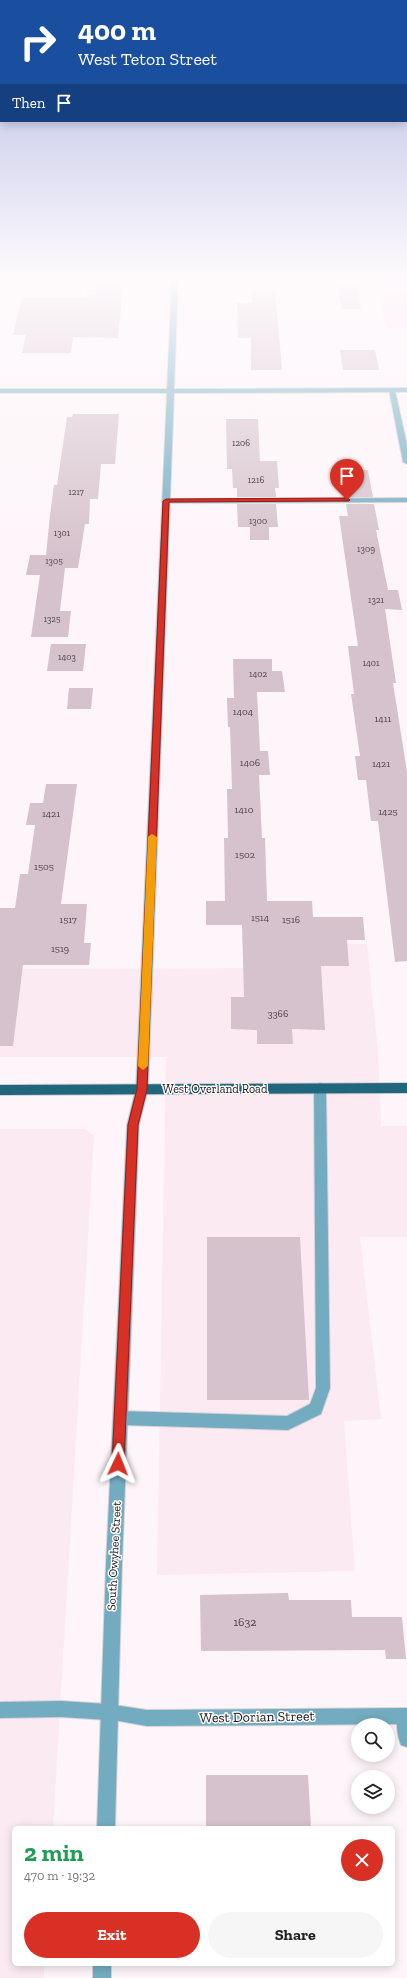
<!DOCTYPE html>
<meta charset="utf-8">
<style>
body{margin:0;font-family:"Zilla Slab",serif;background:#f6f6f6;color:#222;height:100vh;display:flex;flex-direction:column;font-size:15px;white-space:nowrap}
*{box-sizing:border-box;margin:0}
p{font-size:13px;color:#767676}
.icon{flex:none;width:22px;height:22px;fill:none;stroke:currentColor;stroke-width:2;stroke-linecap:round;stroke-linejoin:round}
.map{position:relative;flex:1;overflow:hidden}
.side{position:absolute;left:12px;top:1826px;width:383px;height:140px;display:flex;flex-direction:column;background:#fff;border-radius:6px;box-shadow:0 2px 10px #0003}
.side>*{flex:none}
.top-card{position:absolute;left:0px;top:0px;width:407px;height:122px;box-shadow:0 2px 10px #0003;background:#1a4fa0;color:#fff;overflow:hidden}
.buttons{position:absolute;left:351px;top:1718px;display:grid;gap:8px}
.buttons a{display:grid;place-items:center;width:44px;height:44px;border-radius:50%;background:#fff;box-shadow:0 2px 10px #0003;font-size:20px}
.pin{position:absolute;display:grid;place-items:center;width:34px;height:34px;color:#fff;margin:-41px -17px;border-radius:50% 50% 50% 0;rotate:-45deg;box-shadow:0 0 4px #0007}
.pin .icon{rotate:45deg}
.me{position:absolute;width:44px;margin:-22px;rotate:2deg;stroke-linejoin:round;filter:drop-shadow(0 0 3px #0008)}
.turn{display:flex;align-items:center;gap:14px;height:84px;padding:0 12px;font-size:18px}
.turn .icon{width:52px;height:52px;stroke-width:2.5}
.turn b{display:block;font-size:28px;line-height:34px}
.then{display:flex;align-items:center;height:38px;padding:0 12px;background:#0003;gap:8px;font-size:15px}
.round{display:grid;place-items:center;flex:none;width:42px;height:42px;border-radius:21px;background:#f6f6f6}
.headline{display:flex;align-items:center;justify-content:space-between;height:68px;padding:0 12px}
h1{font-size:24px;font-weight:800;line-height:30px;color:#1e9e55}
.button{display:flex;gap:8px;margin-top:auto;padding:8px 12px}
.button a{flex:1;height:46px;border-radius:24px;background:#d93025;color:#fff;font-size:16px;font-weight:800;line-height:46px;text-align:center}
.button a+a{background:#f6f6f6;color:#222}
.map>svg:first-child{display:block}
.built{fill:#fceaf3}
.green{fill:#ffdfef}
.building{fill:#d6c2cc}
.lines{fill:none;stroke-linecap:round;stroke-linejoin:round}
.service-casing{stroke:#d9d1d5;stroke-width:2}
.minor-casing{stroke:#d9d1d5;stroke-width:2}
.tertiary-casing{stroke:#d9d1d5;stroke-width:2}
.primary-casing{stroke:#d9d1d5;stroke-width:2}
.service{fill:#73acc1;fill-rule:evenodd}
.minor{fill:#73acc1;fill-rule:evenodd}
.tertiary{fill:#73acc1;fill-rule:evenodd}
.primary{fill:#20667c;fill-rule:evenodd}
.route{fill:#d93025;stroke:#8d1f18}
.slow{fill:#f59e0b}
.labels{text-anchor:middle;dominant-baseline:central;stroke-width:3;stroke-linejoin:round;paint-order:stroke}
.far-number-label{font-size:9px;fill:#493f44}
.number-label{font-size:10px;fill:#493f44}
.street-label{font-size:12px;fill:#1a1317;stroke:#fff}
.near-number-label{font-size:12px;fill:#493f44}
.near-street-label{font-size:14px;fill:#1a1317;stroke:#fff}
</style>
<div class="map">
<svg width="407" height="1978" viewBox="0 0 407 1978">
<rect width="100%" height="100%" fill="#fdf5f9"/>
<g class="built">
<polygon points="285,944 367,944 378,1053 381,1126 407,1126 407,1237 360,1237 381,1419 344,1421 355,1571 157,1575 166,1057 0,1057 0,969 285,968"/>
<polygon points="0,1129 85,1129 94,1136 53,1828 14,1828 14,1964 44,1964 44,1978 0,1978"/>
</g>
<polygon class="green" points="374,279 407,279 407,328 386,328"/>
<g class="building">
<polygon points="95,279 121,279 119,289 123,289 118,338 73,337 71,353 22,353 26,335 13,335 22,298 86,298 88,289 94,289"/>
<polygon points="337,285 356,285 361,309 342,309"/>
<polygon points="251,292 275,292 282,370 251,370 251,338 238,338 237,303 252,303"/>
<polygon points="340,350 375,350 379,370 343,370"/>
<polygon points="73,414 119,414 115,464 101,464 98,499 90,499 89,524 85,524 78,568 65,568 60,611 71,611 68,637 31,637 40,575 26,575 30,555 46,555 50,515 54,485 57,485 67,417 72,417"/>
<polygon points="226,419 258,419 260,461 277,461 279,488 275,488 276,497 237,497 237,488 233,488 232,469 227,469"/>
<polygon points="341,470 368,470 373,497 345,497"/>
<polygon points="237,504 276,504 278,527 269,527 269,540 250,540 250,527 238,527"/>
<polygon points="346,504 374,504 379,530 376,530 388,590 398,590 402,610 385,609 396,683 393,683 407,772 407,961 395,962 378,821 371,821 366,780 358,780 355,756 360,756 351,694 354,694 348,646 358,646 339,516 348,516"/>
<polygon points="51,644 86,644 83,671 47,671"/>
<polygon points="233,659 272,659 272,671 282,671 285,692 257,692 260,751 268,751 270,775 259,775 262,838 265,838 267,901 312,901 313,917 363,917 365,940 347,940 349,966 321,966 325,1030 292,1029 293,1044 257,1044 257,1030 231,1029 231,997 244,997 242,925 206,925 206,901 225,901 224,838 228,838 227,789 232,789 230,727 228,727 227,698 234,698"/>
<polygon points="69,688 93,688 91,709 67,709"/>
<polygon points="46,784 77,784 61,904 87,904 84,943 91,943 89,965 23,965 13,1046 0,1046 0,908 15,908 20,874 28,874 35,825 26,825 30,803 43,803"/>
<polygon points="207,1237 300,1237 309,1400 207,1400"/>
<polygon points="288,1593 289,1600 351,1600 352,1617 402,1617 406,1659 386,1659 385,1650 201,1651 200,1595"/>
<polygon points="206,1775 308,1775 311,1828 206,1828"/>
</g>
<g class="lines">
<defs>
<g id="service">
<polygon points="320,1083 324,1085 326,1088 330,1388 321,1414 288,1430 120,1425 115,1423 113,1418 115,1413 120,1411 287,1416 310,1404 316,1388 314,1088 316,1085"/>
<polygon points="61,1701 108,1704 114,1706 116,1712 114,1718 108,1720 61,1717 0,1718 0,1702"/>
<path d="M405,1708L407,1709V1747L401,1745C397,1735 395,1720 399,1710Z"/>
</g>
<g id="minor">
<polygon points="392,388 395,390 407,445 407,464 403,462 389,390"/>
<polygon points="407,498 407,502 166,503 162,501 166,499"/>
<polygon points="108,1704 147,1710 407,1708 407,1724 147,1726 102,1718 100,1712 102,1706"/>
</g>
<g id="tertiary">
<polygon points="172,279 178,279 174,389 407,388 407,392 174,393 148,1089 139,1125 122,1564 115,1828 97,1828 106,1564 127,1125 136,1089 167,393 0,393 0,389 167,389"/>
<rect x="93" y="1964" width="18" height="14"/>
</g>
<polygon id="primary" points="407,1083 407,1093 0,1095 0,1085"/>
</defs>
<use href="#service" class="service-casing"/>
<use href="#minor" class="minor-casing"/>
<use href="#tertiary" class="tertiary-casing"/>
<use href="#primary" class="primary-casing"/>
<use href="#service" class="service"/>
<use href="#minor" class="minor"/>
<use href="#tertiary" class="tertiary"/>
<use href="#primary" class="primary"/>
</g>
<linearGradient id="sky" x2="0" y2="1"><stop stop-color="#b0b6e4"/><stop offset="0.5" stop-color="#fefafc"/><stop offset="1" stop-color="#fefafc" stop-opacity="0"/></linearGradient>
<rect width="407" height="556" fill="url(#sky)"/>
<polygon class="route" points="347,498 350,500 349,501 169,502 147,1089 138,1125 124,1464 122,1468 118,1470 114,1468 112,1464 128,1125 137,1089 163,501 166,499"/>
<polygon class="slow" points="152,834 157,837 148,1066 143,1070 138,1066 148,837"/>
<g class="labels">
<g class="far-number-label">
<text x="241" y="443">1206</text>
<text x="256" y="480">1216</text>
<text x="76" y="492">1217</text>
<text x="258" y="521">1300</text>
<text x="62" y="533">1301</text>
<text x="366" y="549">1309</text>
<text x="54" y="561">1305</text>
<text x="376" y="600">1321</text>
<text x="52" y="619">1325</text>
<text x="67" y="657">1403</text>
<text x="371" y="663">1401</text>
<text x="258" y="674">1402</text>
</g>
<g class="number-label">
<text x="243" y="712">1404</text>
<text x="383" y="719">1411</text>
<text x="250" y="763">1406</text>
<text x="381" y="764">1421</text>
<text x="244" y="810">1410</text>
<text x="388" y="812">1425</text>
<text x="51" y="814">1421</text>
<text x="245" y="855">1502</text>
<text x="44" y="867">1505</text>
<text x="260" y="918">1514</text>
<text x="68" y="920">1517</text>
<text x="291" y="920">1516</text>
<text x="60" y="949">1519</text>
<text x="278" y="1014">3366</text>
</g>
<g class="street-label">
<text x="215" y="1089">West Overland Road</text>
<text transform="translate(114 1556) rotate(-87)">South Owyhee Street</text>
</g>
<g class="near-number-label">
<text x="245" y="1622">1632</text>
</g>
<g class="near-street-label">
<text transform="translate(257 1717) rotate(-1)">West Dorian Street</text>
</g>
</g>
</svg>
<div class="buttons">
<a><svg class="icon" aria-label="search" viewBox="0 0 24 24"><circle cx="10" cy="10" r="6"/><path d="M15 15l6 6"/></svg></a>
<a><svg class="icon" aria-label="layers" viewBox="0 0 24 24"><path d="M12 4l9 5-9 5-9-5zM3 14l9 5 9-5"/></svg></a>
</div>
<div class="pin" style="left:347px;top:500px;background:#d93025"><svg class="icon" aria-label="arrive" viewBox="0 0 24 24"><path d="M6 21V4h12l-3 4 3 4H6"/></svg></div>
<svg class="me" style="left:118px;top:1464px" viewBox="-20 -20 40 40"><path d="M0-17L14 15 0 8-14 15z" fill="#d93025" stroke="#fff" stroke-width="4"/></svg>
<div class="top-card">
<div class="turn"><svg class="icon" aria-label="right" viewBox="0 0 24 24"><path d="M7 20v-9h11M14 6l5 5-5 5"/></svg><div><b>400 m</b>West Teton Street</div></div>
<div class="then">Then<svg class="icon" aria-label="arrive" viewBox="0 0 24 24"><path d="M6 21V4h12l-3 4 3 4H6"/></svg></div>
</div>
<section class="side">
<div class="headline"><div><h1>2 min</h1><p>470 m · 19:32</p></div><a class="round" style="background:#d93025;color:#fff"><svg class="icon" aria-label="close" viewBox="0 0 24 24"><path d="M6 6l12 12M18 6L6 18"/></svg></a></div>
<div class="button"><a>Exit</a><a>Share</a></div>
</section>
</div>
